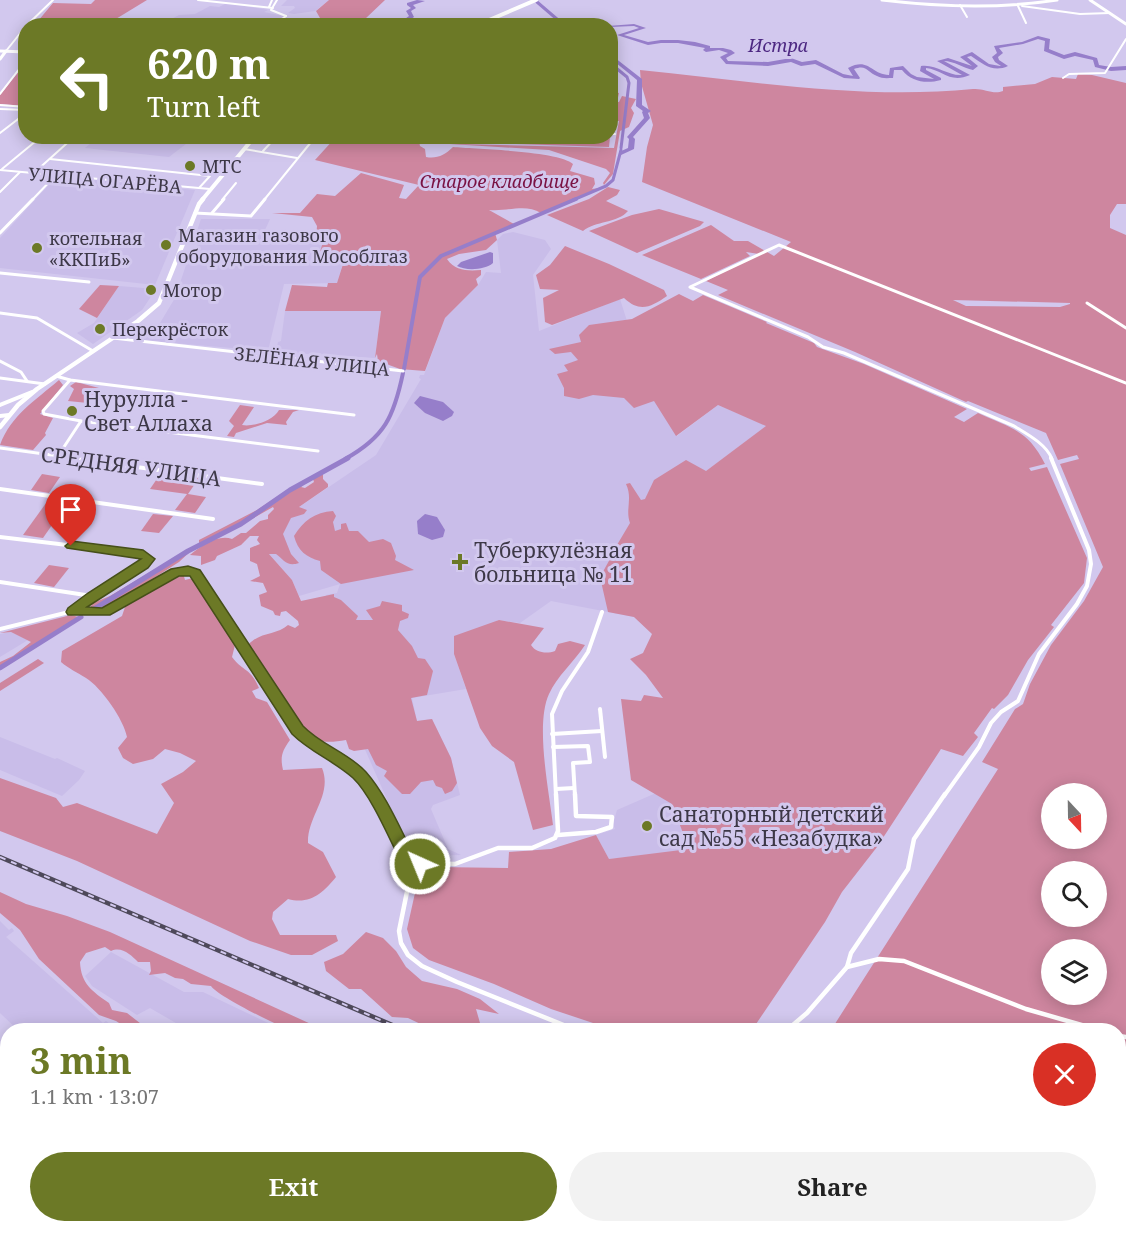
<!DOCTYPE html>
<meta charset="utf-8">
<style>
body{margin:0;font-family:"Noto Serif",serif;background:#f2f2f2;color:#222;height:100vh;display:flex;flex-direction:column;font-size:22px;white-space:nowrap}
*{box-sizing:border-box;margin:0}
p{font-size:20px;color:#767676}
.icon{flex:none;width:33px;height:33px;fill:none;stroke:currentColor;stroke-width:2;stroke-linecap:round;stroke-linejoin:round}
.map{position:relative;flex:1;overflow:hidden}
.panel{position:absolute;left:0px;top:1023px;width:1126px;height:210px;display:flex;flex-direction:column;background:#fff;border-radius:24px 24px 0 0;box-shadow:0 3px 15px #0003}
.panel>*{flex:none}
.banner{position:absolute;left:18px;top:18px;width:600px;height:126px;border-radius:24px;box-shadow:0 3px 15px #0003;background:#6c7926;color:#fff;overflow:hidden}
.needle{width:39px;rotate:158deg}
.buttons{position:absolute;left:1041px;top:783px;display:grid;gap:12px}
.buttons a{display:grid;place-items:center;width:66px;height:66px;border-radius:50%;background:#fff;box-shadow:0 3px 15px #0003;font-size:30px}
.pin{position:absolute;display:grid;place-items:center;width:51px;height:51px;color:#fff;margin:-62px -26px;border-radius:50% 50% 50% 0;rotate:-45deg;box-shadow:0 0 6px #0007}
.pin .icon{rotate:45deg}
.me{position:absolute;width:66px;margin:-33px;rotate:316deg;stroke-linejoin:round;filter:drop-shadow(0 0 4px #0008)}
.turn{display:flex;align-items:center;gap:21px;height:126px;padding:0 30px;font-size:27px}
.turn .icon{width:78px;height:78px;stroke-width:2.5}
.turn b{display:block;font-size:42px;line-height:51px}
.round{display:grid;place-items:center;flex:none;width:63px;height:63px;border-radius:32px;background:#f2f2f2}
.headline{display:flex;align-items:center;justify-content:space-between;height:102px;padding:0 30px}
h1{font-size:36px;font-weight:700;line-height:45px;color:#6c7926}
.action{display:flex;gap:12px;margin-top:auto;padding:12px 30px}
.action a{flex:1;height:69px;border-radius:36px;background:#6c7926;color:#fff;font-size:24px;font-weight:700;line-height:69px;text-align:center}
.action a+a{background:#f2f2f2;color:#222}
.map>svg:first-child{display:block}
.built{fill:#c9bde9}
.green{fill:#ce869f;fill-rule:evenodd}
.water{fill:#967eca}
.lines{fill:none;stroke-linecap:round;stroke-linejoin:round}
.stream{stroke:#967eca;stroke-width:2}
.canal-far2{stroke:#967eca;stroke-width:3}
.canal-far1{stroke:#967eca;stroke-width:4}
.canal{stroke:#967eca;stroke-width:5}
.river{fill:#967eca;fill-rule:evenodd}
.minor-far3{stroke:#fff;stroke-width:2}
.minor-far2{stroke:#fff;stroke-width:3}
.minor-far1{stroke:#fff;stroke-width:4}
.minor{stroke:#fff;stroke-width:4.5}
.tertiary-far1{stroke:#fff;stroke-width:3}
.tertiary{stroke:#fff;stroke-width:4}
.primary-far1{stroke:#fff;stroke-width:4}
.primary{stroke:#fff;stroke-width:4.5}
.rail-casing{stroke:#4e495a;stroke-width:4.5}
.rail{stroke:#d2c8ee;stroke-width:2;stroke-dasharray:6;stroke-linecap:butt}
.route{fill:#6c7926;stroke:#464f19;stroke-width:1.5}
.poi-dot{fill:#6c7926;stroke:#d2c8ee;stroke-width:2}
.labels{text-anchor:middle;dominant-baseline:central;stroke-width:6;stroke-linejoin:round;paint-order:stroke}
.far-water-label{font-size:18px;font-style:italic;fill:#4d2882;stroke:#d2c8ee}
.far-poi-label{font-size:18px;fill:#3d3847;stroke:#d2c8ee;text-anchor:start}
.far-street-label{font-size:18px;fill:#3d3847;stroke:#d2c8ee}
.far-park-label{font-size:18px;font-style:italic;fill:#7a1244;stroke:#d2c8ee}
.poi-label{font-size:21px;fill:#3d3847;stroke:#d2c8ee;text-anchor:start}
.street-label{font-size:21px;fill:#3d3847;stroke:#d2c8ee}
</style>
<div class="map">
<svg width="1126" height="1233" viewBox="0 0 1126 1233">
<rect width="100%" height="100%" fill="#d2c8ee"/>
<g class="built">
<polygon points="287,0 329,0 315,11 294,14 288,13 295,8 294,6 281,6"/>
<polygon points="227,3 268,10 264,12 284,16 269,25 158,26 179,15 195,14 210,6 219,7"/>
<polygon points="98,137 195,137 169,157 85,148"/>
<polygon points="57,176 195,190 155,285 0,268 0,238"/>
<polygon points="201,219 270,219 261,239 325,239 344,260 337,283 284,284 268,351 125,339 139,330 157,328 175,298 191,250 196,250 198,243 193,243"/>
<polygon points="513,232 545,240 551,249 533,275 539,331 620,299 627,321 677,436 718,405 767,426 706,471 648,629 634,617 551,601 520,623 498,620 454,654 466,689 412,698 417,721 432,719 451,758 460,795 433,805 431,809 448,849 461,855 412,856 329,668 326,595 337,593 340,584 299,596 292,580 257,540 261,533 376,455 421,379 419,378 420,375 424,375 445,318 478,285 486,272 501,273 497,240 503,234"/>
<polygon points="119,286 156,289 142,310 93,344 77,333 94,323"/>
<polygon points="285,311 381,311 375,358 276,352 278,342 281,341"/>
<polygon points="11,632 28,640 0,657 0,634"/>
<polygon points="0,737 55,759 57,758 85,771 79,780 62,796 0,770"/>
<polygon points="656,793 672,804 690,850 609,859 596,835 615,829 613,824 617,810"/>
<polygon points="0,921 9,930 12,928 14,931 6,937 103,1023 106,1021 111,1025 114,1023 122,1030 18,1030 0,1013"/>
<polygon points="111,952 184,992 203,992 283,1030 188,1030 150,1008 137,1015 92,986 85,976"/>
<polygon points="410,1226 611,1226 616,1230 614,1233 406,1233"/>
</g>
<g class="green">
<polygon points="95,0 147,0 106,25 38,21 53,3 91,4"/>
<polygon points="329,0 385,0 365,19 364,25 324,25 316,11"/>
<polygon points="20,70 25,70 25,106 0,104 0,95"/>
<path d="M640,70C750,81 862,100 973,89C984,88 993,95 1003,91V87L1035,84L1052,77L1076,79L1078,74L1092,75L1126,83V204H1117L1110,215V228L1126,235V1233H1061L1045,1226H1119V1030H831L998,769L982,762L1015,709L1023,704L1030,684L1051,645L1084,601L1103,567L1060,464L1079,459L1077,455L1058,460L1046,433L968,401L966,402L855,352L718,295L728,290L706,281L759,254L746,252L750,256L701,279L642,255L711,225L734,241H748L774,256L791,242L642,182L647,147L653,125L641,83ZM953,300L1070,303V304L1060,307L966,306ZM1052,794H1096V838H1052ZM1052,872H1096V916H1052ZM1052,950H1096V994H1052Z"/>
<path d="M611,92L619,93L617,102H619L622,96L636,99L631,108L634,113L629,127L620,131L613,174L604,185L603,183L610,173L606,169L549,150L450,144L442,140L423,141L418,137L420,146L425,149L426,157C437,159 445,155 453,147C475,149 560,151 573,164L570,171L594,178L595,184L592,189L599,188L541,213C525,203 507,212 489,210L514,224L495,233L497,240L486,250L459,254L447,259C455,271 468,271 481,270V275L476,279L478,285L445,318L425,371L400,369L378,361L377,354L375,358L381,311H285L292,285L327,287L328,283H337L344,261L337,260L338,256L319,255L324,239H316L317,226L312,217L272,213H300L317,194L335,196L361,173L404,185L399,198L406,199L419,185L315,160L335,138L319,137L444,136L459,144L614,148L619,121H611Z"/>
<polygon points="448,137 515,136 515,137 513,144 460,142"/>
<polygon points="517,137 517,136 610,137 609,147 516,144"/>
<path d="M608,187L620,190L617,195L606,201L628,211C618,223 595,221 583,231L547,215L589,199Z"/>
<polygon points="659,209 704,222 700,226 637,253 589,231 632,215"/>
<path d="M565,246L609,264L664,290L667,296C651,307 640,313 624,298L552,325L545,322L543,298L559,290L540,289L536,275L550,265Z"/>
<polygon points="100,285 119,286 97,318 79,309"/>
<path d="M679,294L693,301L703,295L767,322L766,323L814,343L817,347L864,364L967,409L954,417L964,422L978,413C1011,428 1028,430 1045,464L1029,468L1031,471L1047,467L1087,558L1084,583L1051,625L1054,627L1028,660L1008,695L994,709L992,708L974,733L978,737L963,756L941,749L877,847L842,892L825,922L752,1030H614L551,1009L494,984L429,960L413,948L407,929L419,875L436,867L508,868L509,852L551,849L596,835L609,859L689,849L672,804L631,780L621,699L641,701L644,695L663,698L646,675L630,659L643,653L652,634L634,617L608,612L600,577L610,559L621,560L624,555L614,550L630,523C625,509 633,499 626,484L630,483L641,500L645,499L654,480L686,460L706,471L766,426L718,405L676,436L654,401L634,408L624,398L593,395L579,399L564,396V388L557,374L568,371L564,365L578,360L571,352L555,354L549,349L581,342L579,335L589,325L632,319Z"/>
<path d="M59,380L63,385L40,414L53,418L45,433L46,435L33,450L0,445C11,415 36,400 59,380Z"/>
<polygon points="76,382 99,388 88,403 68,401 74,389 70,386"/>
<path d="M240,405L254,407L242,425C253,427 273,421 279,410H299L293,412L286,422L287,425L267,423L236,433L234,437L227,436L234,426L229,421Z"/>
<polygon points="161,473 199,478 188,494 206,497 195,513 175,510 187,494 150,489"/>
<polygon points="42,474 60,477 49,493 31,490"/>
<path d="M323,474V479L328,484V487L299,507L307,510L304,514L291,518L283,534L291,554L299,563C287,567 284,560 276,554H269L292,580L301,601L334,594V597L341,600L358,616L356,620H373L366,610L380,606L382,601L402,605V611L409,614L408,618L400,621L398,630L412,646L418,658L425,659L433,671L427,695L411,698L417,721L432,719L451,758L457,783L452,791L445,794L442,788L436,786L433,780L421,782L410,794H402L384,776L387,771L376,765L368,749L354,751L349,749L346,740C328,743 316,744 305,729L249,644C260,632 277,635 288,625L295,628L299,625L298,621L286,611L281,612L280,616L275,615L273,611L261,606L259,595L267,592L263,583L250,581L260,576L257,564L250,561V548L260,544L257,540L259,536H250L241,545L217,556L215,560L201,565V556L190,555C201,546 218,534 232,539L241,533H246L260,521L268,519V515L274,509L273,507L252,519V517L228,532L194,548L179,562L110,606L97,610L89,609L93,603L110,596L199,543V540L257,510L290,488L310,480L301,487L305,488L314,482L313,479Z"/>
<polygon points="49,499 68,502 43,538 23,535"/>
<path d="M333,511L336,516L333,522L335,531L341,529V524L346,523L349,531H358L369,542L383,539L391,543L396,556L395,560L414,570L341,584L321,570L320,561C306,557 298,551 294,536C303,521 315,512 333,511Z"/>
<polygon points="153,514 173,516 159,533 141,531"/>
<polygon points="49,565 69,568 54,587 34,583"/>
<path d="M183,573L185,580L193,578L235,645L232,657C243,672 250,667 259,688L252,691L256,698L267,702L290,740C282,751 280,757 283,770L322,768C333,795 307,816 308,843L323,852L336,877C323,893 310,905 288,899L273,912L272,919L280,935H336L338,941L312,955H291L250,941L77,861L0,831V778L56,798L63,807L77,803L157,834L174,803L161,784L183,772L196,761L180,753L165,749L153,759L133,764L123,758L118,748L127,737C124,720 101,687 86,678C77,672 69,669 61,662L62,651L122,616L125,607L167,579Z"/>
<polygon points="71,615 82,618 0,670 0,662 13,656 31,642 11,632 0,633"/>
<path d="M499,620L544,628L531,645C536,653 547,654 555,651L558,644L570,641L585,645C574,662 557,676 549,694C535,724 549,791 553,825L533,830L514,762L492,746L480,728L454,654V636Z"/>
<polygon points="38,659 44,663 0,691 0,683"/>
<path d="M0,892L26,904L67,916L110,932L324,1030C314,1031 301,1033 292,1030C279,1027 216,995 211,986L191,984L183,979L175,978L165,973L149,975L151,971L150,962H138C131,955 122,946 111,951L105,947L86,953L80,962C81,984 92,991 109,1003L112,1010L127,1013L145,1027L171,1030H130L116,1021L99,1015L39,959L20,930L0,913Z"/>
<polygon points="366,932 383,938 396,951 406,967 422,981 457,989 480,999 499,1014 476,1009 480,1023 491,1030 433,1030 408,1018 392,1017 361,989 349,989 326,971 324,962 343,954"/>
</g>
<g class="water">
<path d="M490,252L493,253V263C485,270 466,271 457,266L461,262Z"/>
<polygon points="420,396 443,402 454,412 452,416 443,421 425,413 414,403"/>
<polygon points="425,514 437,517 445,530 443,537 432,540 418,534 417,521"/>
</g>
<g class="lines">
<polyline class="stream" points="388,1233 392,1226"/>
<g class="canal-far2">
<polyline points="537,2 565,26"/>
<polyline points="610,63 627,77 629,83 621,148"/>
<polyline points="573,200 606,186 613,180 621,150"/>
</g>
<g class="canal-far1">
<polyline points="404,369 420,277 441,256 576,199"/>
<path d="M345,459C385,437 394,416 403,373"/>
</g>
<g class="canal">
<polyline points="91,611 188,551 241,524 290,490 348,458"/>
<polyline points="0,668 81,617"/>
</g>
<g class="river">
<polygon points="417,0 425,1 413,5 416,8 411,11 414,17 401,26 395,26 409,16 406,11 411,8 407,5 407,3"/>
<polygon points="523,23 530,26 507,26 509,25"/>
<path d="M634,24L646,28L624,35L648,42L661,40H678L695,42L710,46V48H723L731,50L735,53L726,58L728,61L768,62L791,58L802,62L816,60L843,74L853,76L848,68C869,57 870,74 889,75L890,68L903,66L911,74L917,77L934,79L920,71L921,66C937,64 947,76 962,75L937,61L948,58L972,66L960,57L972,52L989,64L1000,66H1001L995,62L992,57L997,53L994,46L1022,42L1038,36L1050,39L1049,49L1064,55L1075,52L1097,58L1099,65L1111,67L1126,66V70L1111,71L1095,67L1093,60L1075,56L1064,59L1044,51L1045,41L1038,39L1023,44L999,48L1003,53L998,57L999,60L1008,66C993,73 983,64 971,56L967,57L978,66L973,70C963,68 954,61 944,61L970,75C950,84 943,70 926,68V70L941,78V80C926,84 912,82 902,70H894L893,78C888,78 882,79 877,76C867,72 867,64 854,69L860,78L859,79L844,78L815,64L801,66L791,62L768,66L726,64L720,57L728,53L719,50L706,52L703,50L705,48L678,43H661L648,45L617,35L639,28L634,26L610,27V26H608Z"/>
<polygon points="610,54 642,79 642,105 651,111 648,113 650,118 633,137 635,139 634,149 621,155 619,154 619,152 628,148 629,139 627,137 644,118 642,112 643,111 636,106 637,80 610,58"/>
</g>
<g class="minor-far3">
<polyline points="198,0 273,8"/>
<polyline points="277,0 271,10 286,16"/>
<polyline points="960,5 967,17"/>
<polyline points="1018,6 1026,23"/>
<polyline points="1022,6 1080,14 1110,13"/>
<polyline points="269,7 272,0"/>
<polyline points="26,26 53,0"/>
<polyline points="273,26 286,16"/>
<polyline points="6,51 26,26"/>
<polyline points="1063,78 1069,74 1105,73 1126,39"/>
<polyline points="0,94 20,68"/>
<polyline points="0,105 26,107"/>
<polyline points="0,109 26,110"/>
<polyline points="610,121 613,121"/>
<polyline points="0,133 26,113"/>
<polyline points="610,134 615,134"/>
<polyline points="244,149 297,158"/>
<polyline points="263,151 277,136"/>
<polyline points="50,159 210,176 199,188"/>
<polyline points="2,169 42,136"/>
<polyline points="0,170 210,189"/>
<polyline points="35,172 75,136"/>
<polyline points="0,192 20,172"/>
<polyline points="32,200 55,176"/>
<polyline points="222,200 236,183"/>
<polyline points="264,200 316,136"/>
</g>
<g class="minor-far2">
<polyline points="195,213 251,216 265,199"/>
<polyline points="212,213 224,199"/>
<polyline points="0,233 33,199"/>
<polyline points="0,273 89,282"/>
<polyline points="1087,303 1126,328"/>
<polyline points="0,313 37,318 93,351"/>
<polyline points="113,338 403,371"/>
<polyline points="0,361 21,372 27,381"/>
<polyline points="56,376 70,380 354,415"/>
<polyline points="0,378 45,384"/>
<polyline points="70,380 43,411 44,414 81,421 318,451"/>
<polyline points="0,448 81,459"/>
<polyline points="58,456 81,421"/>
<path d="M1052,459C1046,444 1027,434 1014,426L844,353L823,347L808,337L690,287L779,245L1126,383"/>
</g>
<g class="minor-far1">
<polyline points="70,458 262,484"/>
<polyline points="0,489 213,519"/>
<polyline points="0,537 143,554 148,557 143,565 92,596 74,611"/>
<polyline points="0,582 92,596"/>
<polyline points="0,629 69,612 105,612 170,574 182,570 192,571 297,730 316,746 351,767 376,796"/>
<polyline points="600,709 605,757"/>
<polyline points="552,734 602,731"/>
<polyline points="553,747 588,746 590,762 573,763 575,796"/>
<polyline points="556,789 574,788"/>
<polyline points="556,796 552,714 562,691 588,652 602,612"/>
<polyline points="944,796 979,747 991,723 1001,712 1018,701 1039,654 1077,604 1087,586 1091,564 1089,550 1051,458"/>
</g>
<g class="minor">
<polyline points="375,794 410,863 409,882 399,931 401,943 408,955 422,966 457,982 576,1030"/>
<polyline points="558,835 596,832 611,827 612,817 576,816 575,794"/>
<polyline points="410,863 455,864 498,848 532,848 555,838 558,831 556,794"/>
<polyline points="847,967 851,953 908,869 914,839 945,794"/>
<polyline points="787,1030 807,1013 847,967 879,959 904,961 1026,1009 1099,1030"/>
<polyline points="1119,1036 1126,1037"/>
<polyline points="0,1109 8,1113"/>
<polyline points="213,1226 227,1233"/>
</g>
<g class="tertiary-far1">
<path d="M882,0C940,7 999,9 1057,0"/>
<polyline points="1090,0 1126,24"/>
<polyline points="0,51 26,52"/>
<polyline points="0,59 6,51"/>
</g>
<g class="tertiary">
<polyline points="0,405 32,392"/>
<polyline points="0,416 9,415"/>
</g>
<g class="primary-far1">
<polyline points="475,26 536,0"/>
<polyline points="202,200 255,136"/>
</g>
<polyline class="primary" points="0,427 18,405 37,389 138,321 159,303 199,204 203,199"/>
<defs>
<g id="rail">
<polyline points="0,857 404,1030"/>
<polyline points="833,1226 850,1233"/>
</g>
</defs>
<use href="#rail" class="rail-casing"/>
<use href="#rail" class="rail"/>
</g>
<path class="route" d="M71,541L143,550L155,559L148,568L87,607L102,608L171,569L188,566L200,570L303,726C321,745 349,753 366,772C387,796 400,829 415,857L425,859L428,864L425,869L420,871L404,868C391,843 372,796 353,778C334,761 310,752 292,734L190,576H179L110,615H68L66,612L68,608L88,593L141,559L67,548L65,546Z"/>
<g class="poi-dot">
<circle cx="190" cy="166" r="6"/>
<circle cx="166" cy="245" r="6"/>
<circle cx="37" cy="248" r="6"/>
<circle cx="151" cy="290" r="6"/>
<circle cx="100" cy="329" r="6"/>
<circle cx="72" cy="411" r="6"/>
<path d="M457 553h6v6h6v6h-6v6h-6v-6h-6v-6h6z"/>
<circle cx="647" cy="826" r="6"/>
</g>
<g class="labels">
<g class="far-water-label">
<text x="778" y="45">Истра</text>
</g>
<g class="far-poi-label">
<text x="202" y="166">МТС</text>
<text x="178" y="235">Магазин газового<tspan x="178" dy="21">оборудования Мособлгаз</tspan></text>
<text x="49" y="238">котельная<tspan x="49" dy="21">«ККПиБ»</tspan></text>
<text x="163" y="290">Мотор</text>
<text x="112" y="329">Перекрёсток</text>
</g>
<g class="far-street-label">
<text transform="translate(105 180) rotate(5)">УЛИЦА ОГАРЁВА</text>
<text transform="translate(312 361) rotate(6)">ЗЕЛЁНАЯ УЛИЦА</text>
</g>
<g class="far-park-label">
<text x="499" y="181">Старое кладбище</text>
</g>
<g class="poi-label">
<text x="84" y="399">Нурулла -<tspan x="84" dy="24">Свет Аллаха</tspan></text>
<text x="474" y="550">Туберкулёзная<tspan x="474" dy="24">больница № 11</tspan></text>
<text x="659" y="814">Санаторный детский<tspan x="659" dy="24">сад №55 «Незабудка»</tspan></text>
</g>
<g class="street-label">
<text transform="translate(131 466) rotate(8)">СРЕДНЯЯ УЛИЦА</text>
</g>
</g>
</svg>
<div class="buttons">
<a><svg class="needle" viewBox="-14 -14 28 28"><path d="M0-13l5 13h-10z" fill="#e53935"/><path d="M0 13l5-13h-10z" fill="#767676"/></svg></a>
<a><svg class="icon" aria-label="search" viewBox="0 0 24 24"><circle cx="10" cy="10" r="6"/><path d="M15 15l6 6"/></svg></a>
<a><svg class="icon" aria-label="layers" viewBox="0 0 24 24"><path d="M12 4l9 5-9 5-9-5zM3 14l9 5 9-5"/></svg></a>
</div>
<div class="pin" style="left:71px;top:546px;background:#d93025"><svg class="icon" aria-label="arrive" viewBox="0 0 24 24"><path d="M6 21V4h12l-3 4 3 4H6"/></svg></div>
<svg class="me" style="left:420px;top:864px" viewBox="-20 -20 40 40"><circle r="17" fill="#6c7926" stroke="#fff" stroke-width="3"/><path d="M0-11L8 9 0 5-8 9z" fill="#fff"/></svg>
<div class="banner">
<div class="turn"><svg class="icon" aria-label="left" viewBox="0 0 24 24"><path d="M17 20v-9H6M10 6l-5 5 5 5"/></svg><div><b>620 m</b>Turn left</div></div>
</div>
<section class="panel">
<div class="headline"><div><h1>3 min</h1><p>1.1 km · 13:07</p></div><a class="round" style="background:#d93025;color:#fff"><svg class="icon" aria-label="close" viewBox="0 0 24 24"><path d="M6 6l12 12M18 6L6 18"/></svg></a></div>
<div class="action"><a>Exit</a><a>Share</a></div>
</section>
</div>
